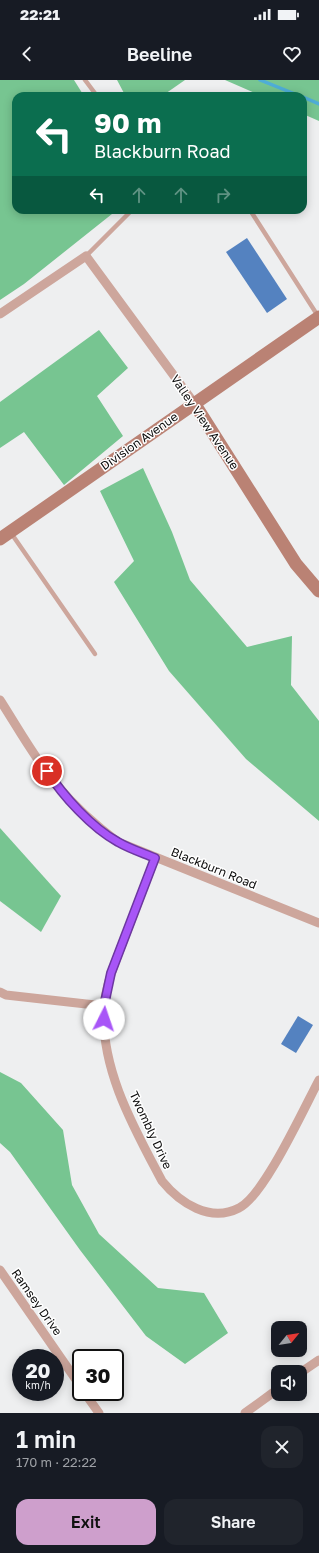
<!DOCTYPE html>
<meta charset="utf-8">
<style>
body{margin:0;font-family:"Golos Text",sans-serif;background:#20242c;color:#f1f3f6;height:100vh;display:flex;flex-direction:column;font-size:15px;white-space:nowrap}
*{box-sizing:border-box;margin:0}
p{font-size:13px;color:#9ea1a6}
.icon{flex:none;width:22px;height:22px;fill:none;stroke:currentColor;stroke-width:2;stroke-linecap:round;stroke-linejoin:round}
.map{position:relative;height:1333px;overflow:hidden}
.panel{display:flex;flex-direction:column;background:#171b24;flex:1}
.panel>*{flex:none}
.banner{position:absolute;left:12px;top:12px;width:295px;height:122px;border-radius:12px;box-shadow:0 2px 10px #0003;background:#0b6e4f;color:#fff;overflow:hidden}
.needle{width:26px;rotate:60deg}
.buttons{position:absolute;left:271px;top:1241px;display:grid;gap:8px}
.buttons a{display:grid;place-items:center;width:36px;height:36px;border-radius:8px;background:#171b24;box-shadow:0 2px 10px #0003;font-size:20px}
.speed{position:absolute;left:12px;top:1269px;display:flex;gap:8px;font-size:20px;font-weight:700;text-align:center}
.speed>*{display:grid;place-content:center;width:52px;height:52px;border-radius:50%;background:#171b24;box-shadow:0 2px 10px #0003;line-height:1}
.speed small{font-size:10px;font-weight:400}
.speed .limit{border:2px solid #111;border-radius:6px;background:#fff;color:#111}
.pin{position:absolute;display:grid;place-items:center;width:34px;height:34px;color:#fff;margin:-17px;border:2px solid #fff;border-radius:50%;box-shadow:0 1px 4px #0007}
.me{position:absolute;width:44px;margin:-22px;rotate:4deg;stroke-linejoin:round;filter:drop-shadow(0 0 3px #0008)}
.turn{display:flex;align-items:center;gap:14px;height:84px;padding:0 16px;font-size:18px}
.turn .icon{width:52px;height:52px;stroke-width:2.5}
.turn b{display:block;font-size:28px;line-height:34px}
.lanes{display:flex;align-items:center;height:38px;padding:0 16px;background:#0003;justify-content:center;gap:20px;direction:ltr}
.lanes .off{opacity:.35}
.round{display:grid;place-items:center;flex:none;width:42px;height:42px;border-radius:12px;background:#20242c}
.summary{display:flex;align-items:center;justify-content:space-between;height:68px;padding:0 16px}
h1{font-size:24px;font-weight:600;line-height:30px}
.action{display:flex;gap:8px;margin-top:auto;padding:8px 16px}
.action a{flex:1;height:46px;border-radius:12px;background:#ce9fcc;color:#111;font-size:16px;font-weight:600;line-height:46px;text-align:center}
.action a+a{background:#20242c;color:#f1f3f6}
.status{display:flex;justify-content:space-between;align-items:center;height:28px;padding:0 20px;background:#171b24;direction:ltr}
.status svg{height:11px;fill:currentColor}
header{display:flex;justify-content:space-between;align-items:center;height:52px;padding:0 16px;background:#171b24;font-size:18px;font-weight:600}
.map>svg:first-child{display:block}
.forest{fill:#77c591}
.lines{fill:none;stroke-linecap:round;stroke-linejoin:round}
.stream{stroke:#4fadd7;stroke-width:3.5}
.building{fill:#5482c0}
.lane{stroke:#cda69c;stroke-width:4.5}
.street{stroke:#cda69c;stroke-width:9}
.secondary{stroke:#ba8274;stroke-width:13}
.route-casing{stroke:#6d37a1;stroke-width:10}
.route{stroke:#a855f7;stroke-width:7}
.labels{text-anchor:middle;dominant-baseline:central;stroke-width:3;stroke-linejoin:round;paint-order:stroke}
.street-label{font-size:12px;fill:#0c0c0c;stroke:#fff}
</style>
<div class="status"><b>22:21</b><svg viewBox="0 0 49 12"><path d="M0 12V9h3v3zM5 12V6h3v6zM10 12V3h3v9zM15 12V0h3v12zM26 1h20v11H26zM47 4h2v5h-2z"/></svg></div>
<header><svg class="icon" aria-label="back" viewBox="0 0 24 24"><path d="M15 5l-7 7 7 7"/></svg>Beeline<svg class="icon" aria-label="heart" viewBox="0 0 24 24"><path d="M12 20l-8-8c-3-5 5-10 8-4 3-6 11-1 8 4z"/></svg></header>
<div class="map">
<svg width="319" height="1333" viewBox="0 0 319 1333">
<rect width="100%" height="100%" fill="#eeeff0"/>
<g class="forest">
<polygon points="0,0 74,0 84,16 16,16 16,130 117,130 24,204 0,220"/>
<polygon points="117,0 185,0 162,16 128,16 125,15"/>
<polygon points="225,0 319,0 319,41 303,34 303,16 262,16"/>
<polygon points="99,250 128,288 97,316 123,356 64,405 24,352 0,368 0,322"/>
<polygon points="143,388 172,452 190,500 247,567 292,556 291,605 319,641 319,741 246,679 169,591 114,502 134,481 100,411"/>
<polygon points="0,748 61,816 41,852 0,821"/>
<polygon points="0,992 21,1003 63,1050 72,1105 99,1154 158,1208 204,1213 228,1253 185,1284 146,1256 80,1170 10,1072 0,1063"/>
</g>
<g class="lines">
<g class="stream">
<polyline points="260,0 300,16"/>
<polyline points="303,17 319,24"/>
</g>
</g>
<g class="building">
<polygon points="247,158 287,219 267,233 226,172"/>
<polygon points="298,936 313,945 296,973 281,964"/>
</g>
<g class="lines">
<g class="lane">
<polyline points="85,0 97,16"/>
<polyline points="250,130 318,236"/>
<polyline points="86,176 132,130"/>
<polyline points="11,453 95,574"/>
</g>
<g class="street">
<polyline points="0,234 86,176 194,323"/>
<path d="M0,620C18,648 35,679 56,704C74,726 95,745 118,762L319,843"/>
<path d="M155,778C145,804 135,831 125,857C116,880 106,903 104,927C100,989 134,1048 162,1101C180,1123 210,1143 239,1128C264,1116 304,1028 319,1000"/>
<polyline points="0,912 6,915 104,926"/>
<polyline points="0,1190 81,1307"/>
<polyline points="300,1293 319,1280"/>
<polyline points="84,1312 99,1333"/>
<polyline points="245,1333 278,1309"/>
</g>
<g class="secondary">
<polyline points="194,323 296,484 319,511"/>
<polyline points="0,459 319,237"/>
</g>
</g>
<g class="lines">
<defs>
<path id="route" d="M47,691C63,716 92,748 118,762C130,769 143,773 155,778L111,893L104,926V939"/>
</defs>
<use href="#route" class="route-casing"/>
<use href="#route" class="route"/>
</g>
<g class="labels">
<g class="street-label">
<text transform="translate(205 342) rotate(56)">Valley View Avenue</text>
<text transform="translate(139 361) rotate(-35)">Division Avenue</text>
<text transform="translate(214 788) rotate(22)">Blackburn Road</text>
<text transform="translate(151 1050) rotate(65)">Twombly Drive</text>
<text transform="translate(37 1222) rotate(55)">Ramsey Drive</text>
</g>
</g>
</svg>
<div class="buttons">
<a><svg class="needle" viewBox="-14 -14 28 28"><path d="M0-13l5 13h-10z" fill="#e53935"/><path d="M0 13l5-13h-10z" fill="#9ea1a6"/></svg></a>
<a><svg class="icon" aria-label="sound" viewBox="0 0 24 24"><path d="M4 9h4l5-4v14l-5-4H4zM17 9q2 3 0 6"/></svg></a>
</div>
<div class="speed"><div>20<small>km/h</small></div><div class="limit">30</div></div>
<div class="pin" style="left:47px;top:691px;background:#d93025"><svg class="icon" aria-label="arrive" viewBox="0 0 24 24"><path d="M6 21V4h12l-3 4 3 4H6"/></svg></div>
<svg class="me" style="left:104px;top:939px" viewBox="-20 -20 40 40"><circle r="19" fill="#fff"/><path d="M0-13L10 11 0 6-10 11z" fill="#a855f7"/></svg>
<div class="banner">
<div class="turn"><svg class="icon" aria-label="left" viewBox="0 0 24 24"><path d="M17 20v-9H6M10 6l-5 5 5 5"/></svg><div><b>90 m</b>Blackburn Road</div></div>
<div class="lanes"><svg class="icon" aria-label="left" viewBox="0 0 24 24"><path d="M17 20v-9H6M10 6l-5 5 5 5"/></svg><svg class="icon off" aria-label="ahead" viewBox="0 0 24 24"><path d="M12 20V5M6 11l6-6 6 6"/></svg><svg class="icon off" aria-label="ahead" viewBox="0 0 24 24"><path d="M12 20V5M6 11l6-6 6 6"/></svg><svg class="icon off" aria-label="right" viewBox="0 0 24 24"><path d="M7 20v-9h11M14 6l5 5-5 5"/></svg></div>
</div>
</div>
<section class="panel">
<div class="summary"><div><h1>1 min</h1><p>170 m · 22:22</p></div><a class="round"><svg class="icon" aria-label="close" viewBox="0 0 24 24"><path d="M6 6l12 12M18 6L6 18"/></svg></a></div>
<div class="action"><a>Exit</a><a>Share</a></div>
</section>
